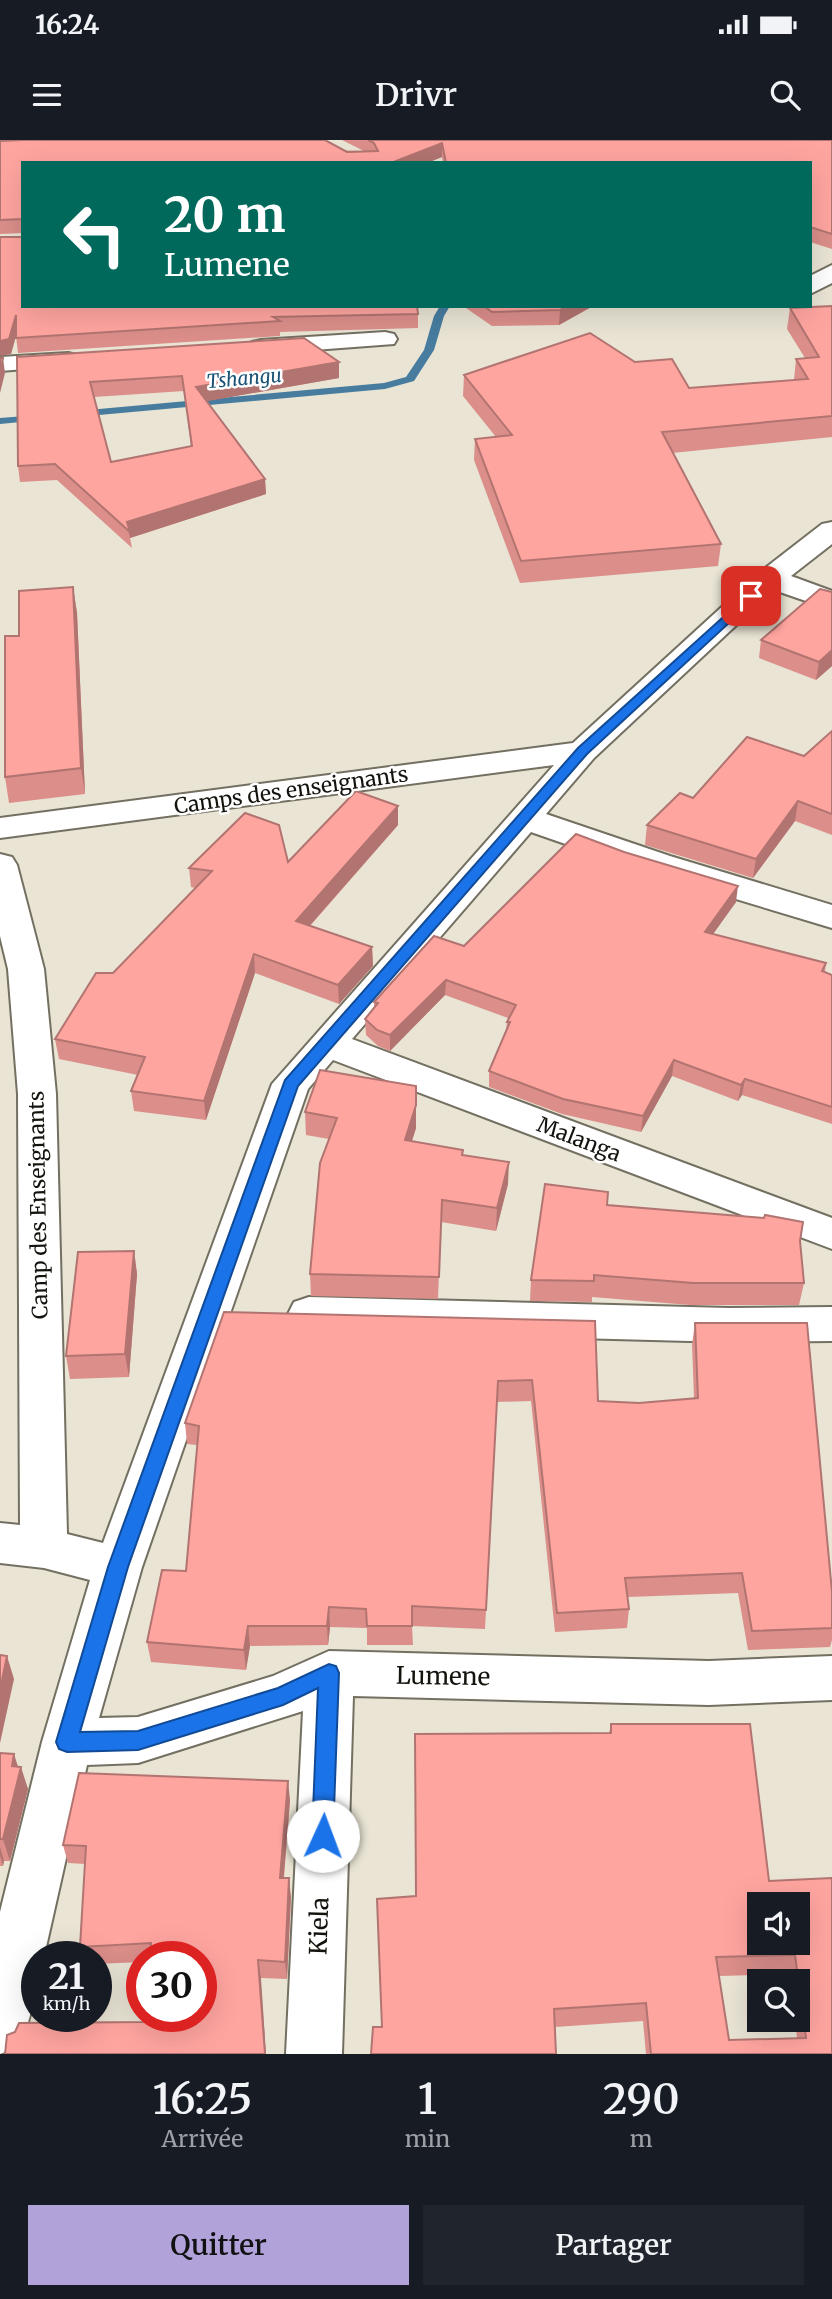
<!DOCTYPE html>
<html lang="fr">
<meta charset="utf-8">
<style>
body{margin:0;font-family:Merriweather,serif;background:#20242c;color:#f1f3f6;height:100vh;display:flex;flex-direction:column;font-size:26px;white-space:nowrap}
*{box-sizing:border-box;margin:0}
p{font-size:23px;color:#9ea1a6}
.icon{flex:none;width:38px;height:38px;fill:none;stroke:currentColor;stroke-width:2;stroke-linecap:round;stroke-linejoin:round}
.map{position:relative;height:1914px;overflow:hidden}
.side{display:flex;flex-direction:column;background:#171b24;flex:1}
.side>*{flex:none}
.banner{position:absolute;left:21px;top:21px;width:791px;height:147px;border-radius:0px;box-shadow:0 7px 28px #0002;background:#00695c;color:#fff;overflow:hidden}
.fabs{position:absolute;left:747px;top:1752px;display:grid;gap:14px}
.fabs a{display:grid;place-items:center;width:63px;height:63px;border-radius:0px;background:#171b24;box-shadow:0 7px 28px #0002;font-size:35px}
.speed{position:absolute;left:21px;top:1801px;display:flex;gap:14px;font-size:35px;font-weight:700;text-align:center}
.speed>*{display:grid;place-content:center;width:91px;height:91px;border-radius:50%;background:#171b24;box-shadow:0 7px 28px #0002;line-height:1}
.speed small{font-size:18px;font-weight:400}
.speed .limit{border:10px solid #d22;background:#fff;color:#111}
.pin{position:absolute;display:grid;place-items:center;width:60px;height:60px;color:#fff;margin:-30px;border-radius:14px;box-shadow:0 4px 10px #0006}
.me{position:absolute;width:77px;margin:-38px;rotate:2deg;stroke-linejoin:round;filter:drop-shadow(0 0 5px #0008)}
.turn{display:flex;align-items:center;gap:24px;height:147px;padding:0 28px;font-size:32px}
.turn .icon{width:91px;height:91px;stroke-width:2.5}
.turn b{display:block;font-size:49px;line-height:60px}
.eta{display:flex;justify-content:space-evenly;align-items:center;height:119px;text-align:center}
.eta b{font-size:42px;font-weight:600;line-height:49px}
.button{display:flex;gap:14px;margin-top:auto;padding:14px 28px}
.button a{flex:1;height:80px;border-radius:0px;background:#b1a2da;color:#111;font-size:28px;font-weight:600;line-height:80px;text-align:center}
.button a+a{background:#20242c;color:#f1f3f6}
.status{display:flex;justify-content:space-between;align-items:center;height:49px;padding:0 35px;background:#171b24;direction:ltr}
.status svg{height:19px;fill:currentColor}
header{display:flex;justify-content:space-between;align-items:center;height:91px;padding:0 28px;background:#171b24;font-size:32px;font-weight:600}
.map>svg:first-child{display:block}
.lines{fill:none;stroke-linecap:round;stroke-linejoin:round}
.stream{fill:#477c9f;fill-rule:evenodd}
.minor-casing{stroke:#736f61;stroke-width:4}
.minor{fill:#fff;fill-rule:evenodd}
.wall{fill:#db8e8a;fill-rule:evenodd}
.shaded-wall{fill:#b27470}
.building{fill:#ffa5a0;stroke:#b27470;stroke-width:2;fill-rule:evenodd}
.route{fill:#1a73e8;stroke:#114b97;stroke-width:2}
.labels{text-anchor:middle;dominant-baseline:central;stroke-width:5;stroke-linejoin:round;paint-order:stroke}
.far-water-label{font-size:19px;font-style:italic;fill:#1a5376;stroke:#fff}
.street-label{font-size:21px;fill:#14130d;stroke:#fff}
.near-street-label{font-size:24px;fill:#14130d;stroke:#fff}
</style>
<div class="status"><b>16:24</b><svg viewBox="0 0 49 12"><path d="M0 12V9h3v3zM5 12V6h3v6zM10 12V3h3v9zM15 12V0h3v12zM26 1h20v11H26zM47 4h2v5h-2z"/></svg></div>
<header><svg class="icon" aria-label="menu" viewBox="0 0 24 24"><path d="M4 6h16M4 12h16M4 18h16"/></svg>Drivr<svg class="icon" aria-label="search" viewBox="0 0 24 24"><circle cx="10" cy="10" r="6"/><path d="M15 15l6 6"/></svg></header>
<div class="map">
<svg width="832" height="1914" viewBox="0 0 832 1914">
<rect width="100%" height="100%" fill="#e9e4d4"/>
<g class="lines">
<g class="stream">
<polygon points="440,166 450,166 444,176 434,210 414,241 385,249 77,277 72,274 77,271 384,243 406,237 424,210 434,176"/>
<polygon points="37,275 41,276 41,280 0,284 0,278"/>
</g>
<defs>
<g id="minor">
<polygon points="832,125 832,143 810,154 810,136"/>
<polygon points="385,192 394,194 397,199 394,204 261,214 252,212 249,207 252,202 261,200"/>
<polygon points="68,213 77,215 80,220 77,225 0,231 0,217"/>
<path d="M832,382V404L791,436L832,451V470L774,450L594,618L546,674L670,716L832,765V788L646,732L531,692L352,899L832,1078V1109L333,920L308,949L142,1427L99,1578L138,1577L273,1536L329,1511L709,1521L832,1516V1560L709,1565L353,1556L342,1914H286L303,1571L138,1623L87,1625L44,1816H37C37,1848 32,1876 20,1906L0,1914V1772L42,1602L90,1440L44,1428L0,1423V1383L20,1385L18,954L8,829L0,796V714L12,717L17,725L44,829L56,954L67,1394L103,1403L272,944L554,625L0,698V678L573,603L760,432L822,384Z"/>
<polygon points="309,1157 728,1168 832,1167 832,1201 728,1202 309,1191 294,1186 288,1174 294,1162"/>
</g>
</defs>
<use href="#minor" class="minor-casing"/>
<use href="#minor" class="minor"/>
</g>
<g class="wall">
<polygon points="342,0 832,0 832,109 810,102 810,23 443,23 442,17 427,23 23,23 23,93 0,94 0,1 364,11"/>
<polygon points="0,97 418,174 418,188 280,192 280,196 18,213 16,196 11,214"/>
<polygon points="463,166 593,166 559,185 492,186"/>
<polygon points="832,166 832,297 672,313 721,404 718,426 520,443 474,320 475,299 496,297 463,256 464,235 635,222 689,248 794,240 796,219 805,218 787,189 790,168"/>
<path d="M17,217L339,222V238L206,261L265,339L266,354L130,398L132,408L57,340L20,342L18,326ZM184,251L191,307L111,322L94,257Z"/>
<polygon points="73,447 77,473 85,654 9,663 5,637 19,496"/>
<polygon points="832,452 832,526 816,540 759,518 761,500"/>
<polygon points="832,591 832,695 795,681 753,738 645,705 647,685 693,658 804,616"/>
<polygon points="398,685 310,786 372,807 373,826 339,864 255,833 206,980 134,971 131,951 138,935 59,919 55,899 113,833 195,748 191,747 189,728 288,722"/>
<polygon points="736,762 713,794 826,823 825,832 832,835 832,984 742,955 738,961 672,936 641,992 562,974 489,947 489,931 506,891 507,882 508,878 445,855 390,911 378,906 366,895 365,879 374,869 374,862 464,806"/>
<polygon points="305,972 416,988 412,1001 463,1015 508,1044 496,1091 441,1082 438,1159 311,1156 310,1134 329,999 306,995"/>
<polygon points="800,1101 804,1143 799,1165 690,1165 592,1157 592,1162 530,1161 531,1140"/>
<polygon points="134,1111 137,1134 129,1237 70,1239 66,1216"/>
<polygon points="595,1181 598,1261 639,1263 694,1258 692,1204 695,1183 832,1452 832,1500 830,1507 748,1510 738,1453 628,1457 629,1469 627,1488 555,1492 531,1261 497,1262 485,1489 412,1486 413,1505 367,1505 367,1488 330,1487 328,1505 250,1506 246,1530 151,1522 147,1502 186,1431 197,1305 187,1304 185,1283"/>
<path d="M611,1584L769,1741L832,1914H646L643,1881L555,1887H382L609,1593ZM789,1834L790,1841H798V1880H795L797,1898L729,1900L719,1836Z"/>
<polygon points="0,1613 18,1627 28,1649 10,1721 4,1721 3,1726 0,1726"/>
<polygon points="290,1660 284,1738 291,1757 287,1839 261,1838 145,1882 201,1816 142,1816 142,1822 96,1824 96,1816 83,1816 80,1807 85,1724 68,1723 63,1705"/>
</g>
<g class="shaded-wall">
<polygon points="442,3 442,17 427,23 391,23"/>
<polygon points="567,166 593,166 559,185 560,170"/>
<polygon points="16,175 18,189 11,214 0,216 0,201"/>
<polygon points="3,218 5,233 0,253 0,230"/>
<polygon points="339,222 339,238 197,263 196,247"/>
<polygon points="265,339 266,354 130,398 127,382"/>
<polygon points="73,447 77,473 85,654 81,628"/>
<polygon points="832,510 832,526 816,540 819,522"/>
<polygon points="798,661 795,681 753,738 756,719"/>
<polygon points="398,666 398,685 297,800 296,781"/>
<polygon points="738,746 736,762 703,808 705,792"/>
<polygon points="372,807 373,826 339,864 338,845"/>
<polygon points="254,814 255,833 206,980 204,961"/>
<polygon points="446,840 445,855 390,911 390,895"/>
<polygon points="674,920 672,936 641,992 643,976"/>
<polygon points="745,939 742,955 738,961 741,945"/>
<polygon points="416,965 416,988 405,1022 405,1000"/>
<polygon points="509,1022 508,1044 496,1091 497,1068"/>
<polygon points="134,1111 137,1134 129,1237 125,1214"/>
<polygon points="329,1467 330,1487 328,1505 327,1486"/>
<polygon points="248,1486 250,1506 246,1530 244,1510"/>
<polygon points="7,1516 14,1539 0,1603 0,1550"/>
<polygon points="14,1614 20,1633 21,1627 28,1649 10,1721 3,1699"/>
<polygon points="288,1641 290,1660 282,1756 280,1738"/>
<polygon points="0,1707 4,1721 3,1726 0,1715"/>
<polygon points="289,1738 291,1757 287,1839 285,1822"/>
<polygon points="258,1820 261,1838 266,1914 265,1914"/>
</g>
<g class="building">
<polygon points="23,0 325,0 347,12 378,11 374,3 368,0 832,0 832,94 810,87 810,23 446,23 442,3 391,23 23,23 23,79 0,80 0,1"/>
<polygon points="0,97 23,97 23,166 417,166 418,174 273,177 280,181 16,198 16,175 9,199 0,201"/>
<polygon points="484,166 567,166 560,170 492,172"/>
<polygon points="832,166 832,276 662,292 721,404 521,421 475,299 512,295 464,235 590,193 635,222 672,219 689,248 808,239 796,219 819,217 790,168"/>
<path d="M304,198L339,222L196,247L265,339L127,382L130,392L55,324L18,326L17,217ZM182,236L192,306L111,322L90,242Z"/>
<polygon points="0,218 3,218 0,230"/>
<polygon points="73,447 81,628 5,637 5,496 19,496 19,451"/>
<polygon points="820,449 832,452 832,510 819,522 761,500"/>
<polygon points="832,591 832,674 798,661 756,719 647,685 680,653 693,658 747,597 804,616"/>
<polygon points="356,651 398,666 296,781 372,807 338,845 254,814 204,961 131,951 145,917 55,899 96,833 113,833 212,731 189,728 245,673 279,685 288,722"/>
<polygon points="576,694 624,712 738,746 705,792 826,823 822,831 832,835 832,967 745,939 741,945 674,920 643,976 563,959 489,931 510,882 507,882 516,865 446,840 390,895 377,890 365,879 378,863 374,862 434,796 464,806"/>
<polygon points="320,930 416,946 416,965 405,1000 463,1010 462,1015 509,1022 497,1068 442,1060 439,1137 310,1134 320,1023 337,978 305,972"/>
<polygon points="545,1044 608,1052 607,1065 764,1078 765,1075 803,1082 800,1101 804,1143 693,1143 594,1135 594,1141 531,1140"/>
<polygon points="134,1111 125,1214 66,1216 78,1112"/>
<polygon points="224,1172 595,1181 598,1261 639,1263 698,1258 695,1183 807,1183 832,1452 832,1488 752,1491 742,1433 625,1438 629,1469 557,1473 532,1240 498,1241 486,1470 412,1466 412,1486 367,1486 366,1469 329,1467 327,1486 248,1486 244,1510 147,1502 162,1430 186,1431 199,1286 185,1283"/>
<polygon points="0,1515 7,1516 0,1550"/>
<path d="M611,1584H750L769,1741L832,1738V1914H651L646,1863L554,1869L556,1914H371L373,1887H382L377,1759L416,1756L415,1594L611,1593ZM760,1764H798V1802H760ZM795,1815L806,1898L729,1900L716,1817Z"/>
<polygon points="0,1613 14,1614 12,1626 21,1627 3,1699 0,1699"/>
<polygon points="79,1633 288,1641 280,1738 289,1738 285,1822 258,1820 265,1914 5,1914 7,1895 15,1892 19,1883 145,1882 145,1876 201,1876 201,1816 150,1816 151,1803 80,1807 86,1706 63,1705"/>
</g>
<polygon class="route" points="751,452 757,456 756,458 587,614 298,946 128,1427 80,1592 138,1591 278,1548 329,1524 336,1526 339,1533 333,1696 330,1703 323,1706 315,1703 312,1696 318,1548 283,1565 138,1610 67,1612 59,1609 56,1602 108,1427 285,940 578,608"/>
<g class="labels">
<g class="far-water-label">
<text transform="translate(244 238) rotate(-5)">Tshangu</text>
</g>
<g class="street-label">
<text transform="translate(291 650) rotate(-8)">Camps des enseignants</text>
<text transform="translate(579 999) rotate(21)">Malanga</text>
<text transform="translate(38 1065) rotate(-91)">Camp des Enseignants</text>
</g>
<g class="near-street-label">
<text transform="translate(443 1536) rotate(1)">Lumene</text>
<text transform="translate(319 1786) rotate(-88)">Kiela</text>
</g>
</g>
</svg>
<div class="fabs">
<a><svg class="icon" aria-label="sound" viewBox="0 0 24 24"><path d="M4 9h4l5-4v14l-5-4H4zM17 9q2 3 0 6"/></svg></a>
<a><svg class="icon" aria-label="search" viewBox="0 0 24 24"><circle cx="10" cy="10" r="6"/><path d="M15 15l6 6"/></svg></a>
</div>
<div class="speed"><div>21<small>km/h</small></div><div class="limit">30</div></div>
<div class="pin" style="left:751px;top:456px;background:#d93025"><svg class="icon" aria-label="arrive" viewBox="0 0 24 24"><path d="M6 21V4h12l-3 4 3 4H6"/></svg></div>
<svg class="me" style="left:323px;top:1696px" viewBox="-20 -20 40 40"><circle r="19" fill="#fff"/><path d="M0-13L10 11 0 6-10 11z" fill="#1a73e8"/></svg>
<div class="banner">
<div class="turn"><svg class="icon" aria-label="left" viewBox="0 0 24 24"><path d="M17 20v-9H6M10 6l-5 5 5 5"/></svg><div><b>20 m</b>Lumene</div></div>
</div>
</div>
<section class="side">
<div class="eta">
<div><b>16:25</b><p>Arrivée</p></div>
<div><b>1</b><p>min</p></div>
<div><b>290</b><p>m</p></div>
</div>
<div class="button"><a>Quitter</a><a>Partager</a></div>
</section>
